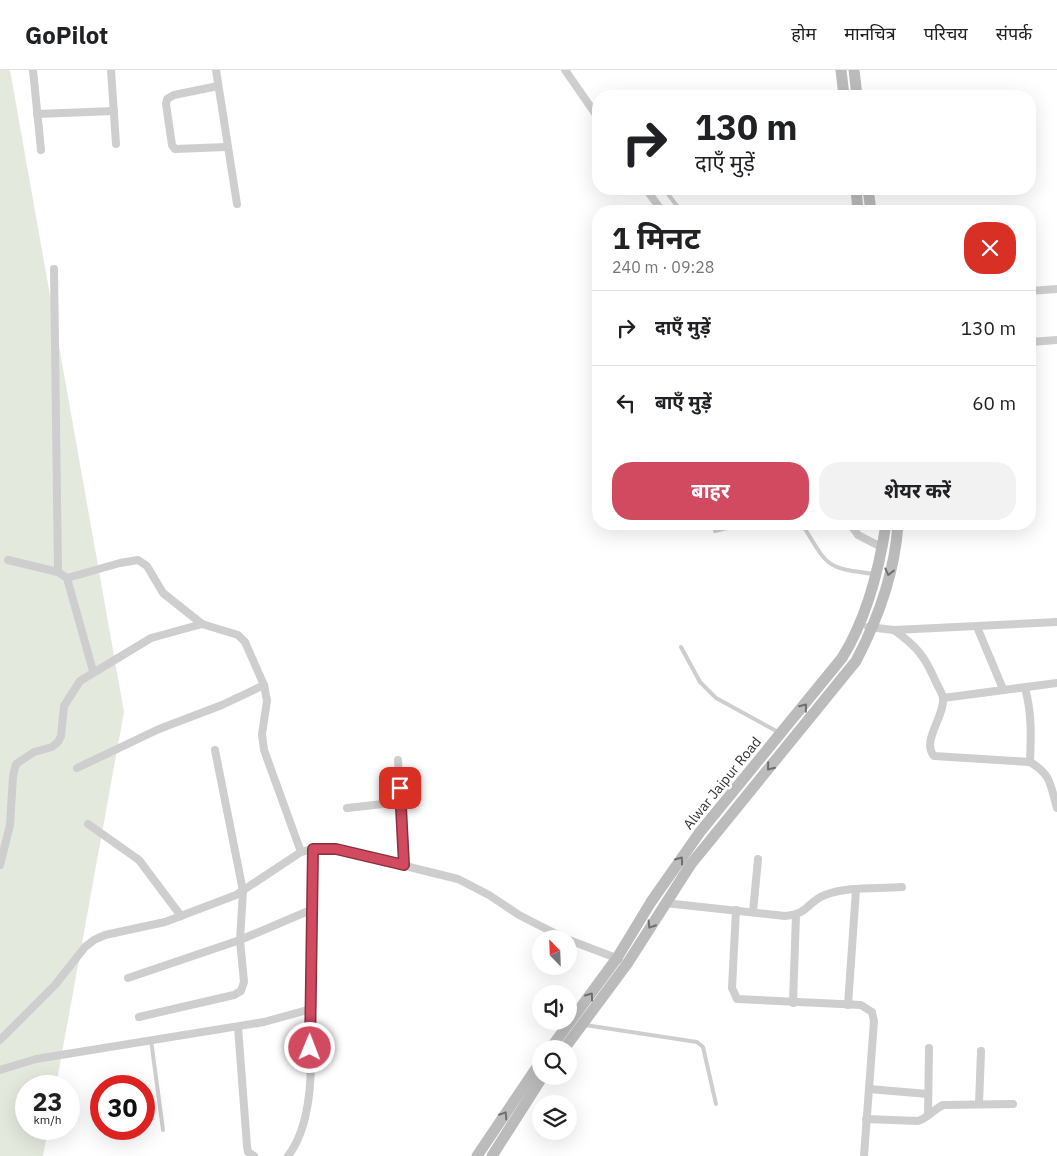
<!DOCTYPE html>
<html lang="hi">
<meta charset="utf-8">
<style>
body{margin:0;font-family:"IBM Plex Sans","Noto Sans Devanagari",sans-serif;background:#f2f2f2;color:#202124;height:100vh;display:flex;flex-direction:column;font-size:19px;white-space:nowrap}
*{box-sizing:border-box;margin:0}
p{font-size:16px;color:#757577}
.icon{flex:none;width:28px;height:28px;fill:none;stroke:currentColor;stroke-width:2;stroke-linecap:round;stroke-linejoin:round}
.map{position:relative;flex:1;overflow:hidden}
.details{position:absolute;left:592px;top:135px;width:444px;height:325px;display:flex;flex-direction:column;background:#fff;border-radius:20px;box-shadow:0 5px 20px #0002}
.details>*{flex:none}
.top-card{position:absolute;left:592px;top:20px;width:444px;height:105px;border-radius:20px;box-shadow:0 5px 20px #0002;background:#fff;color:#202124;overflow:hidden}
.needle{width:32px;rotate:337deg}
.fabs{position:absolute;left:532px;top:860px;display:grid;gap:10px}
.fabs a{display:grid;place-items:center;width:45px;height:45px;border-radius:50%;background:#fff;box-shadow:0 5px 20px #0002;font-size:25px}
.speed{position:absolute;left:15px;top:1005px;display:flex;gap:10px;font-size:25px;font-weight:700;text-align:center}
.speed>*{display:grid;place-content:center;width:65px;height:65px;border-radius:50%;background:#fff;box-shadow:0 5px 20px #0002;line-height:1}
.speed small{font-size:12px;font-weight:400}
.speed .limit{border:8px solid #d22;background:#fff;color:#111}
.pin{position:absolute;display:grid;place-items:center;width:42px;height:42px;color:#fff;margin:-21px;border-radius:10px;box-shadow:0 2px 8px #0006}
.me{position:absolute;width:55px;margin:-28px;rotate:1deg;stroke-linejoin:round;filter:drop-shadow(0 0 4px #0008)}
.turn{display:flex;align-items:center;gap:18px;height:105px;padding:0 20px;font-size:22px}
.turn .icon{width:65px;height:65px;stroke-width:2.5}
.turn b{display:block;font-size:35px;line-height:42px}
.round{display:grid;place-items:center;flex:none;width:52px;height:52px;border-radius:20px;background:#f2f2f2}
.summary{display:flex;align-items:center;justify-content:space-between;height:85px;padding:0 20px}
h1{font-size:30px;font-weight:700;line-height:38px}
.primary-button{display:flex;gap:10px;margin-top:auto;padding:10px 20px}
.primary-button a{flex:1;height:58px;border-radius:20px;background:#d14a5f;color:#fff;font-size:20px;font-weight:700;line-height:58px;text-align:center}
.primary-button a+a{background:#f2f2f2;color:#202124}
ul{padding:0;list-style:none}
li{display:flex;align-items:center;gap:15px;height:75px;padding:0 20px;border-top:1px solid #e0e0e0}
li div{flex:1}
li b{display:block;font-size:19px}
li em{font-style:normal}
header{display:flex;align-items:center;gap:30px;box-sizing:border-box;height:70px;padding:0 25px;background:#fff;border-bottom:1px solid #e0e0e0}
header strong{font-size:24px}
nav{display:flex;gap:28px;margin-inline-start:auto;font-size:18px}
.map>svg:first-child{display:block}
.green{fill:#e4e9de}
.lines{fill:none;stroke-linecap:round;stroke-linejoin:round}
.lane{stroke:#cecece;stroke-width:4}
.street{stroke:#cecece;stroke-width:8}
.secondary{stroke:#bbb;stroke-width:11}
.oneway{stroke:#6f6f6f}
.route-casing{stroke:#88303e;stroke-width:12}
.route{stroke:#d14a5f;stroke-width:9}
.labels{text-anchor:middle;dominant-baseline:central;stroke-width:5;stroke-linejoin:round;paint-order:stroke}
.street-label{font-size:14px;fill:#313131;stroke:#fff}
</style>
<header>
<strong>GoPilot</strong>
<nav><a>होम</a><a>मानचित्र</a><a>परिचय</a><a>संपर्क</a></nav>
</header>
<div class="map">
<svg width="1057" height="1086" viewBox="0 0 1057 1086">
<rect width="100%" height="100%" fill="#fff"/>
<polygon class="green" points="0,0 10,0 124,642 56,1016 26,1016 26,1059 48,1059 43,1086 0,1086"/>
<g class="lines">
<g class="lane">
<polyline points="664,119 681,141"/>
<path d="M802,454C828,496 824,498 874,504"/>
<polyline points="715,461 743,454"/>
<polyline points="681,577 700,612 716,628 780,663"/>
<polyline points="585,955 697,972 703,977 716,1034"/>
<polyline points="151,970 163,1060"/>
</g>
<g class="street">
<polyline points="33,0 41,80"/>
<polyline points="111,0 116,74"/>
<polyline points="216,0 237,134"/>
<polyline points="565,0 599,49"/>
<polyline points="218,16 174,25 167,29 166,34 172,75 175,79 226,77"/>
<polyline points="37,44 114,41"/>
<polyline points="646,119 662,141"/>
<polyline points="54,199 58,502"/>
<polyline points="1030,221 1057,219"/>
<polyline points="1030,272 1057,270"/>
<polyline points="850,454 858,465 883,478"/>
<polyline points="8,490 58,502 67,508 93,601"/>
<polyline points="67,508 120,493 138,490 147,496 163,523 202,554"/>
<polyline points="868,557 894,560 1057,552"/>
<polyline points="977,557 1003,619"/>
<path d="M894,560C916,576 924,585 935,610C937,615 942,622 943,628C945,646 921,671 934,686L1030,692C1052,705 1050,715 1057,738"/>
<path d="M1025,618C1032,643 1031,667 1030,692"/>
<polyline points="943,628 1057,613"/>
<polyline points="398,690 404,795"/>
<polyline points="77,698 159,659 222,635 264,615"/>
<polyline points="347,738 401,732"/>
<polyline points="88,754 139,790 181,846"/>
<polyline points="0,795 10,755 13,706 16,694 34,682 52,677 58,672 61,666 64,636 80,611 151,568 202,554 238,565 245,572 264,615 267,631 262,664 264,680 301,782"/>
<path d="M665,833L785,846C809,844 807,832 825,825C847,816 878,819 902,817"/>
<polyline points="736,840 732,918 737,929 861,935 872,942 874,951 864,1086"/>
<polyline points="753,842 758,789"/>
<polyline points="569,870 619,889"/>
<polyline points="128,908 240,870 313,839"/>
<polyline points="793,933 796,845"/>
<polyline points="848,935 856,820"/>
<polyline points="139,947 234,925 241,921 244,912 240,870 243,821 215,680"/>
<polyline points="238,957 247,1076 248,1082 254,1086"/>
<polyline points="0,970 55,915 85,877 94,870 105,865 165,852 236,825 301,782 313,779 336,779 458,809 489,825 519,845 566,869"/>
<polyline points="0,1000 36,989 264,952 311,939 312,933 313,779"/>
<polyline points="869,1019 928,1024"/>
<polyline points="979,1034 981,981"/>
<polyline points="928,1045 929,978"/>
<path d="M866,1049L918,1051C928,1048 934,1039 943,1035L1013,1034"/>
<path d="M288,1086C316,1050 311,983 311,939"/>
</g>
<g class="secondary">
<polyline points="841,0 844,26"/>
<polyline points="854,0 857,26"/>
<polyline points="856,119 858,141"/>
<polyline points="868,119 871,141"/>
<path d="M550,979L617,888L651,832L700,762L842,588C867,548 879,500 886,454"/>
<path d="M564,979L627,894L691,794L856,591C878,549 895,501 898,454"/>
<polyline points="477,1086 541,991"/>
<polyline points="492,1086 543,1006"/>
</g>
</g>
<defs><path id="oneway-chevron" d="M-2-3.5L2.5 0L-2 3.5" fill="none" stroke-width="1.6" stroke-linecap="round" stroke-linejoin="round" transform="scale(1.25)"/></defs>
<g class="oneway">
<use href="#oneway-chevron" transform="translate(889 502) rotate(104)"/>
<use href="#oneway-chevron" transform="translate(804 637) rotate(-51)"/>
<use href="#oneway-chevron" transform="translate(770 697) rotate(129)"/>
<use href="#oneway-chevron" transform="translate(680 790) rotate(-54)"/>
<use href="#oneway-chevron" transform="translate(651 855) rotate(122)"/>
<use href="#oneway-chevron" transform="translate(590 926) rotate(-54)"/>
<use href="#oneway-chevron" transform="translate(504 1045) rotate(-57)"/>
</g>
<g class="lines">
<defs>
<polyline id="route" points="310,978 313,779 336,779 404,795 400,718"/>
</defs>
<use href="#route" class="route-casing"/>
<use href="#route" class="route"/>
</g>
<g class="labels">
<g class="street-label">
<text transform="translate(722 713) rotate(-51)">Alwar Jaipur Road</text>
</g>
</g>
</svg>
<div class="fabs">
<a><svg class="needle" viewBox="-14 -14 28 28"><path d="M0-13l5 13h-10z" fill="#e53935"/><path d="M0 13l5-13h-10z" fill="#757577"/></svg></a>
<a><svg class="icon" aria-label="sound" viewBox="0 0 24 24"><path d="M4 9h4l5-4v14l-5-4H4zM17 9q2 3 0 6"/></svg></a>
<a><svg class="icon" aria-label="search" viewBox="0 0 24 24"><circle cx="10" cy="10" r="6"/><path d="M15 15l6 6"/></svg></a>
<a><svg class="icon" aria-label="layers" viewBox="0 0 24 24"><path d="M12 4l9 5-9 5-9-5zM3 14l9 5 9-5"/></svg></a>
</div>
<div class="speed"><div>23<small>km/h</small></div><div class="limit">30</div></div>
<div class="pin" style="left:400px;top:718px;background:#d93025"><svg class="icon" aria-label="arrive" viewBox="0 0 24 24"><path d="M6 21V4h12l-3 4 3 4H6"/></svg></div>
<svg class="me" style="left:310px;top:978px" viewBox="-20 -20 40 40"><circle r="17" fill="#d14a5f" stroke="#fff" stroke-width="3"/><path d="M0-11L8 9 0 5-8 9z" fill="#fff"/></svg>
<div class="top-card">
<div class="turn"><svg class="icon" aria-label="right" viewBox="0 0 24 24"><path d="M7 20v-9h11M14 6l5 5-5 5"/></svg><div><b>130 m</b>दाएँ मुड़ें</div></div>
</div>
<section class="details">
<div class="summary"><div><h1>1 मिनट</h1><p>240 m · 09:28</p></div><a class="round" style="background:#d93025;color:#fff"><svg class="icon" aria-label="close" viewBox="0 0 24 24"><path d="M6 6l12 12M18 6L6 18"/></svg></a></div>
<ul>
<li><svg class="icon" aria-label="right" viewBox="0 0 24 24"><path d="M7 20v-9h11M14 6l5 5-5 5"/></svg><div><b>दाएँ मुड़ें</b></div><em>130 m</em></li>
<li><svg class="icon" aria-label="left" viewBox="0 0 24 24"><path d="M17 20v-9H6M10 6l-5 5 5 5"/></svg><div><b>बाएँ मुड़ें</b></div><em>60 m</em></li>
</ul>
<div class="primary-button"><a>बाहर</a><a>शेयर करें</a></div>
</section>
</div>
